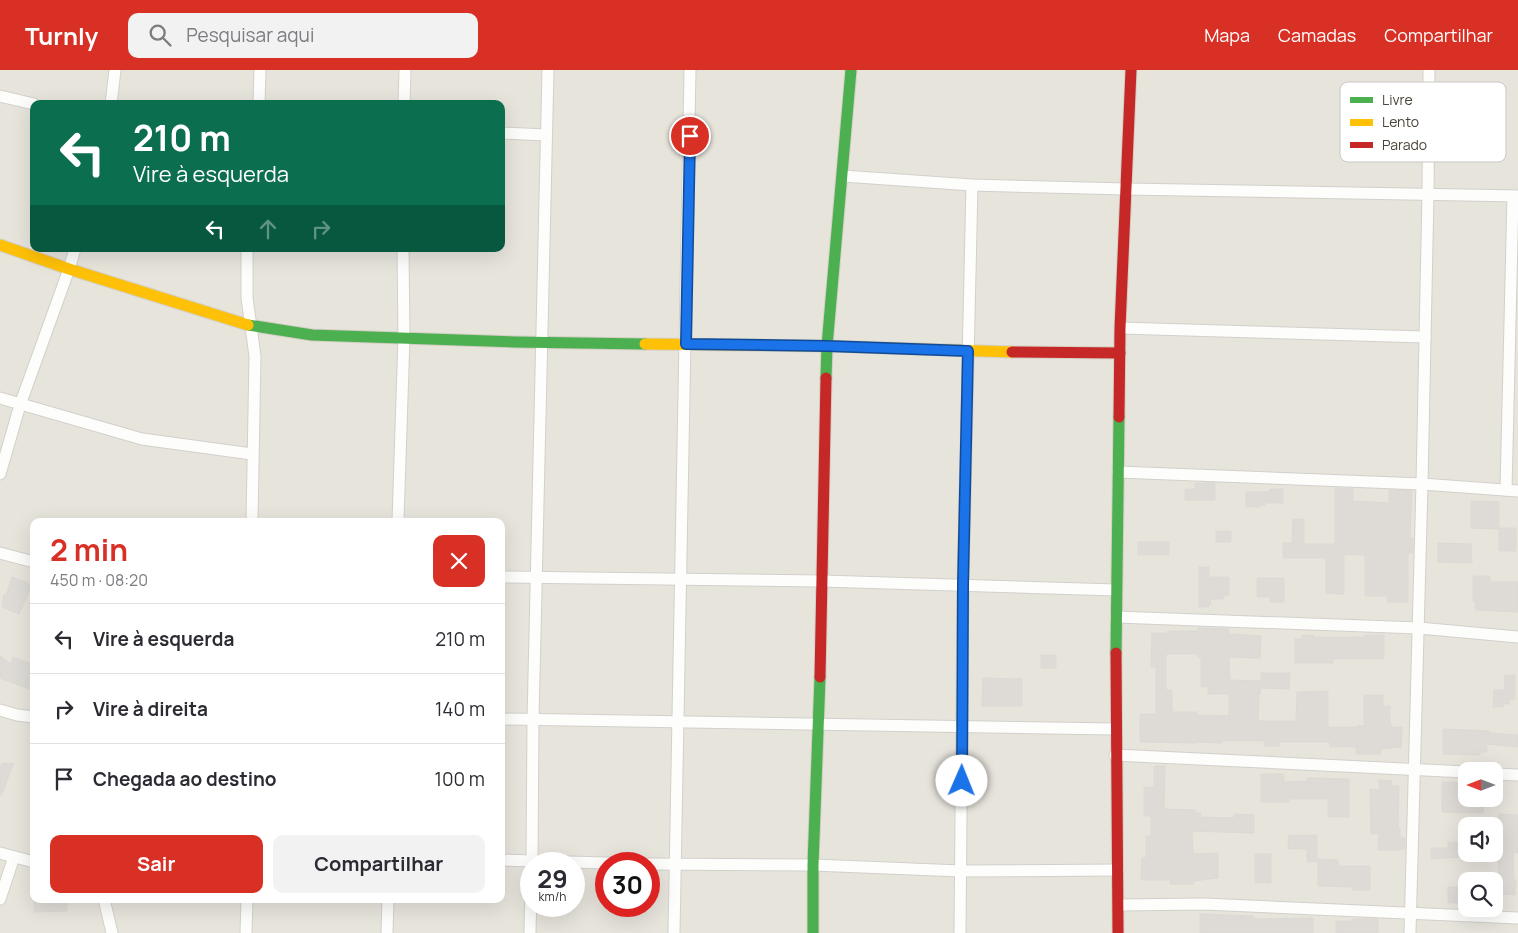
<!DOCTYPE html>
<html lang="pt">
<meta charset="utf-8">
<style>
body{margin:0;font-family:Manrope,sans-serif;background:#f2f2f3;color:#2b2b33;height:100vh;display:flex;flex-direction:column;font-size:19px;white-space:nowrap}
*{box-sizing:border-box;margin:0}
p{font-size:16px;color:#7c7c81}
.icon{flex:none;width:28px;height:28px;fill:none;stroke:currentColor;stroke-width:2;stroke-linecap:round;stroke-linejoin:round}
.map{position:relative;flex:1;overflow:hidden}
.drawer{position:absolute;left:30px;top:448px;width:475px;height:385px;display:flex;flex-direction:column;background:#fff;border-radius:10px;box-shadow:0 5px 20px #0002}
.drawer>*{flex:none}
.top-card{position:absolute;left:30px;top:30px;width:475px;height:152px;border-radius:10px;box-shadow:0 5px 20px #0002;background:#0b6e4f;color:#fff;overflow:hidden}
.needle{width:32px;rotate:270deg}
.controls{position:absolute;left:1458px;top:692px;display:grid;gap:10px}
.controls a{display:grid;place-items:center;width:45px;height:45px;border-radius:10px;background:#fff;box-shadow:0 5px 20px #0002;font-size:25px}
.speed{position:absolute;left:520px;top:782px;display:flex;gap:10px;font-size:25px;font-weight:700;text-align:center}
.speed>*{display:grid;place-content:center;width:65px;height:65px;border-radius:50%;background:#fff;box-shadow:0 5px 20px #0002;line-height:1}
.speed small{font-size:12px;font-weight:400}
.speed .limit{border:8px solid #d22;background:#fff;color:#111}
.pin{position:absolute;display:grid;place-items:center;width:42px;height:42px;color:#fff;margin:-21px;border:2px solid #fff;border-radius:50%;box-shadow:0 1px 5px #0007}
.me{position:absolute;width:55px;margin:-28px;rotate:1deg;stroke-linejoin:round;filter:drop-shadow(0 0 4px #0008)}
.turn{display:flex;align-items:center;gap:18px;height:105px;padding:0 20px;font-size:22px}
.turn .icon{width:65px;height:65px;stroke-width:2.5}
.turn b{display:block;font-size:35px;line-height:42px}
.lanes{display:flex;align-items:center;height:48px;padding:0 20px;background:#0003;justify-content:center;gap:25px;direction:ltr}
.lanes .off{opacity:.35}
.round{display:grid;place-items:center;flex:none;width:52px;height:52px;border-radius:10px;background:#f2f2f3}
.summary{display:flex;align-items:center;justify-content:space-between;height:85px;padding:0 20px}
h1{font-size:30px;font-weight:700;line-height:38px;color:#d93025}
.button{display:flex;gap:10px;margin-top:auto;padding:10px 20px}
.button a{flex:1;height:58px;border-radius:10px;background:#d93025;color:#fff;font-size:20px;font-weight:700;line-height:58px;text-align:center}
.button a+a{background:#f2f2f3;color:#2b2b33}
ul{padding:0;list-style:none}
li{display:flex;align-items:center;gap:15px;height:70px;padding:0 20px;border-top:1px solid #e1e1e2}
li div{flex:1}
li b{display:block;font-size:19px}
li em{font-style:normal}
header{display:flex;align-items:center;gap:30px;box-sizing:border-box;height:70px;padding:0 25px;background:#d93025;color:#fff}
header strong{font-size:24px}
nav{display:flex;gap:28px;margin-inline-start:auto;font-size:18px}
.search{width:350px;height:45px;background:#f2f2f3;display:flex;align-items:center;gap:12px;box-sizing:border-box;padding:0 18px;border-radius:10px;color:#7c7c81;font-size:19px}
.map>svg:first-child{display:block}
.residential{fill:#e7e4dc;fill-rule:evenodd}
.building{fill:#dedbd6;stroke:#dcd9d4;fill-rule:evenodd}
.lines{fill:none;stroke-linecap:round;stroke-linejoin:round}
.street-casing{stroke:#d2d0cb;stroke-width:13}
.fast-casing{stroke:#d3cfc5;stroke-width:13}
.slow-casing{stroke:#d3cfc5;stroke-width:13}
.jam-casing{stroke:#d3cfc5;stroke-width:13}
.street{stroke:#fdfdfc;stroke-width:11}
.fast{stroke:#4caf50;stroke-width:11}
.slow{stroke:#ffc107;stroke-width:11}
.jam{stroke:#c62828;stroke-width:11}
.route-casing{stroke:#114b97;stroke-width:12}
.route{stroke:#1a73e8;stroke-width:9}
.key{fill:#fff;stroke:#c9c7c4;stroke-width:1}
.key-label{font-size:14px;fill:#4b4439}
</style>
<header>
<strong>Turnly</strong>
<div class="search"><svg class="icon" aria-label="search" viewBox="0 0 24 24"><circle cx="10" cy="10" r="6"/><path d="M15 15l6 6"/></svg>Pesquisar aqui</div>
<nav><a>Mapa</a><a>Camadas</a><a>Compartilhar</a></nav>
</header>
<div class="map">
<svg width="1518" height="863" viewBox="0 0 1518 863">
<rect width="100%" height="100%" fill="#f4f2ee"/>
<path class="residential" d="M0,0H1518V863H0ZM34,34H501V179H34ZM34,451H501V829H34ZM1466,701H1494V729H1466ZM1466,756H1494V784H1466ZM531,794H574V836H531ZM606,794H649V836H606ZM1466,811H1494V839H1466Z"/>
<g class="building">
<polygon points="1195,413 1215,413 1215,430 1185,430 1185,419 1195,419"/>
<polygon points="1335,418 1353,419 1353,431 1389,433 1389,420 1412,421 1410,468 1413,468 1413,483 1408,483 1408,532 1387,532 1387,526 1365,526 1365,485 1344,485 1344,524 1326,523 1326,488 1283,488 1283,473 1292,473 1293,449 1304,449 1304,474 1335,474"/>
<polygon points="1270,419 1283,419 1283,433 1265,433 1265,435 1260,435 1260,437 1246,437 1246,422 1264,422 1270,421"/>
<polygon points="1471,431 1499,432 1499,459 1471,458"/>
<rect x="1499" y="458" width="17" height="23"/>
<rect x="1216" y="461" width="15" height="11"/>
<rect x="1138" y="472" width="31" height="13"/>
<polygon points="1438,473 1471,474 1472,493 1438,492"/>
<polygon points="1199,497 1209,497 1209,507 1229,507 1229,525 1224,525 1224,529 1210,529 1211,534 1209,534 1209,537 1199,537"/>
<polygon points="1473,506 1490,506 1490,512 1518,512 1518,542 1476,540 1475,531 1473,531"/>
<polygon points="12,507 28,513 31,517 19,544 2,537 4,525 6,526"/>
<polygon points="1257,508 1284,508 1284,532 1270,532 1270,527 1257,527"/>
<path d="M1198,558L1229,559V564L1261,566L1260,588L1229,587L1230,610L1261,611V603H1290L1289,619L1261,618L1260,624H1259L1258,651H1296L1297,622L1328,621V657H1358V655L1364,656V625H1383V636H1390V654H1392V657H1402L1401,677L1381,679V684H1356V677H1330V672H1279V676H1264V671H1222V673L1197,672V673L1140,672V644H1156V597H1151L1152,563H1168V561H1198ZM1166,584H1198V587H1201V617H1208V624H1229V646L1197,645V642H1172V620H1166Z"/>
<polygon points="1302,565 1313,565 1313,567 1365,567 1365,565 1384,565 1384,589 1333,589 1333,593 1295,593 1295,569 1302,569"/>
<rect x="1041" y="585" width="15" height="13"/>
<polygon points="0,586 11,594 13,587 34,595 34,621 0,608"/>
<polygon points="1505,605 1515,605 1515,629 1509,629 1509,634 1503,634 1503,637 1493,637 1494,620 1504,620"/>
<polygon points="983,608 1022,609 1022,636 982,636"/>
<polygon points="1443,659 1490,661 1490,663 1518,665 1518,677 1487,674 1487,682 1480,682 1480,685 1443,684"/>
<polygon points="2,693 14,693 1,726 0,698"/>
<polygon points="1154,696 1165,696 1164,739 1196,740 1196,743 1201,743 1201,747 1234,748 1234,744 1254,745 1254,763 1192,761 1193,784 1218,783 1218,808 1193,811 1193,814 1170,814 1170,810 1141,810 1142,788 1146,788 1146,766 1151,766 1151,746 1144,746 1144,717 1154,717"/>
<polygon points="1261,704 1284,704 1284,712 1307,711 1307,708 1349,709 1349,747 1328,747 1328,729 1289,729 1289,732 1261,732"/>
<polygon points="1379,710 1392,711 1392,716 1399,716 1398,758 1400,758 1400,768 1405,768 1405,779 1400,779 1400,780 1378,780 1379,764 1371,764 1370,719 1379,720"/>
<polygon points="1442,712 1466,713 1466,729 1484,729 1483,743 1442,742"/>
<polygon points="1499,744 1518,745 1518,783 1513,782 1514,810 1516,810 1515,825 1496,823 1496,809 1499,804 1498,774"/>
<polygon points="1289,765 1317,765 1317,792 1307,792 1307,779 1288,779"/>
<polygon points="1448,772 1466,773 1466,784 1462,784 1462,787 1431,789 1431,778 1448,778"/>
<rect x="1255" y="784" width="16" height="29"/>
<polygon points="1318,789 1338,790 1338,796 1370,796 1370,820 1353,820 1353,817 1318,816"/>
<rect x="1448" y="817" width="12" height="16"/>
<polygon points="36,829 67,829 67,841 34,842 34,830 36,830"/>
<polygon points="1200,844 1254,846 1254,849 1313,848 1313,863 1200,863"/>
<polygon points="1353,849 1378,849 1378,863 1336,863 1336,851 1353,851"/>
</g>
<g class="lines">
<defs>
<g id="street">
<polyline points="0,26 34,34"/>
<polyline points="111,34 115,0"/>
<polyline points="259,34 260,0"/>
<polyline points="404,34 405,0"/>
<polyline points="501,63 546,65"/>
<polyline points="843,106 972,115 1126,119 1518,126"/>
<polyline points="247,179 247,228 255,286 252,451"/>
<polyline points="1120,258 1425,267"/>
<polyline points="0,328 142,369 252,384"/>
<polyline points="1118,402 1422,414 1518,421"/>
<polyline points="0,404 20,335 69,199 75,179"/>
<polyline points="1506,420 1513,126"/>
<polyline points="398,451 404,267 403,179"/>
<polyline points="0,483 34,492"/>
<polyline points="501,507 822,511 1116,520"/>
<polyline points="1116,547 1419,558 1518,567"/>
<polyline points="0,640 17,645 34,647"/>
<polyline points="501,649 1115,659"/>
<polyline points="1115,685 1466,702"/>
<polyline points="1494,704 1518,705"/>
<polyline points="0,783 34,792"/>
<polyline points="501,790 640,794"/>
<polyline points="532,794 533,650 548,0"/>
<polyline points="649,794 813,795 961,801 1118,800"/>
<polyline points="0,829 14,787"/>
<polyline points="104,829 112,863"/>
<polyline points="1118,835 1204,834 1518,848"/>
<polyline points="246,863 247,829"/>
<polyline points="387,863 388,829"/>
<polyline points="530,863 531,818"/>
<polyline points="674,863 690,0"/>
<polyline points="960,863 963,515 972,115"/>
<polyline points="1410,863 1422,414 1428,124 1429,0"/>
</g>
<g id="fast">
<polyline points="248,255 312,265 515,272 645,274"/>
<polyline points="826,308 827,276 851,0"/>
<polyline points="1116,583 1119,347"/>
<polyline points="813,863 813,795 820,607"/>
</g>
<g id="slow">
<polyline points="0,175 69,199 248,255"/>
<polyline points="645,274 827,276 1012,282"/>
</g>
<g id="jam">
<polyline points="1012,282 1120,283"/>
<polyline points="1119,347 1120,258 1131,0"/>
<polyline points="1116,583 1118,863"/>
<polyline points="820,607 826,308"/>
</g>
</defs>
<use href="#street" class="street-casing"/>
<use href="#fast" class="fast-casing"/>
<use href="#slow" class="slow-casing"/>
<use href="#jam" class="jam-casing"/>
<use href="#street" class="street"/>
<use href="#fast" class="fast"/>
<use href="#slow" class="slow"/>
<use href="#jam" class="jam"/>
</g>
<g class="lines">
<defs>
<polyline id="route" points="690,66 686,274 827,276 968,281 963,515 962,711"/>
</defs>
<use href="#route" class="route-casing"/>
<use href="#route" class="route"/>
</g>
<rect x="1340" y="12" width="166" height="80" rx="8" class="key"/>
<rect x="1350" y="27" width="23" height="6" fill="#4caf50"/>
<rect x="1350" y="49" width="23" height="7" fill="#ffc107"/>
<rect x="1350" y="72" width="23" height="6" fill="#c62828"/>
<g class="key-label">
<text x="1382" y="35">Livre</text>
<text x="1382" y="57">Lento</text>
<text x="1382" y="80">Parado</text>
</g>
</svg>
<div class="controls">
<a><svg class="needle" viewBox="-14 -14 28 28"><path d="M0-13l5 13h-10z" fill="#e53935"/><path d="M0 13l5-13h-10z" fill="#7c7c81"/></svg></a>
<a><svg class="icon" aria-label="sound" viewBox="0 0 24 24"><path d="M4 9h4l5-4v14l-5-4H4zM17 9q2 3 0 6"/></svg></a>
<a><svg class="icon" aria-label="search" viewBox="0 0 24 24"><circle cx="10" cy="10" r="6"/><path d="M15 15l6 6"/></svg></a>
</div>
<div class="speed"><div>29<small>km/h</small></div><div class="limit">30</div></div>
<div class="pin" style="left:690px;top:66px;background:#d93025"><svg class="icon" aria-label="arrive" viewBox="0 0 24 24"><path d="M6 21V4h12l-3 4 3 4H6"/></svg></div>
<svg class="me" style="left:962px;top:711px" viewBox="-20 -20 40 40"><circle r="19" fill="#fff"/><path d="M0-13L10 11 0 6-10 11z" fill="#1a73e8"/></svg>
<div class="top-card">
<div class="turn"><svg class="icon" aria-label="left" viewBox="0 0 24 24"><path d="M17 20v-9H6M10 6l-5 5 5 5"/></svg><div><b>210 m</b>Vire à esquerda</div></div>
<div class="lanes"><svg class="icon" aria-label="left" viewBox="0 0 24 24"><path d="M17 20v-9H6M10 6l-5 5 5 5"/></svg><svg class="icon off" aria-label="ahead" viewBox="0 0 24 24"><path d="M12 20V5M6 11l6-6 6 6"/></svg><svg class="icon off" aria-label="right" viewBox="0 0 24 24"><path d="M7 20v-9h11M14 6l5 5-5 5"/></svg></div>
</div>
<section class="drawer">
<div class="summary"><div><h1>2 min</h1><p>450 m · 08:20</p></div><a class="round" style="background:#d93025;color:#fff"><svg class="icon" aria-label="close" viewBox="0 0 24 24"><path d="M6 6l12 12M18 6L6 18"/></svg></a></div>
<ul>
<li><svg class="icon" aria-label="left" viewBox="0 0 24 24"><path d="M17 20v-9H6M10 6l-5 5 5 5"/></svg><div><b>Vire à esquerda</b></div><em>210 m</em></li>
<li><svg class="icon" aria-label="right" viewBox="0 0 24 24"><path d="M7 20v-9h11M14 6l5 5-5 5"/></svg><div><b>Vire à direita</b></div><em>140 m</em></li>
<li><svg class="icon" aria-label="arrive" viewBox="0 0 24 24"><path d="M6 21V4h12l-3 4 3 4H6"/></svg><div><b>Chegada ao destino</b></div><em>100 m</em></li>
</ul>
<div class="button"><a>Sair</a><a>Compartilhar</a></div>
</section>
</div>
